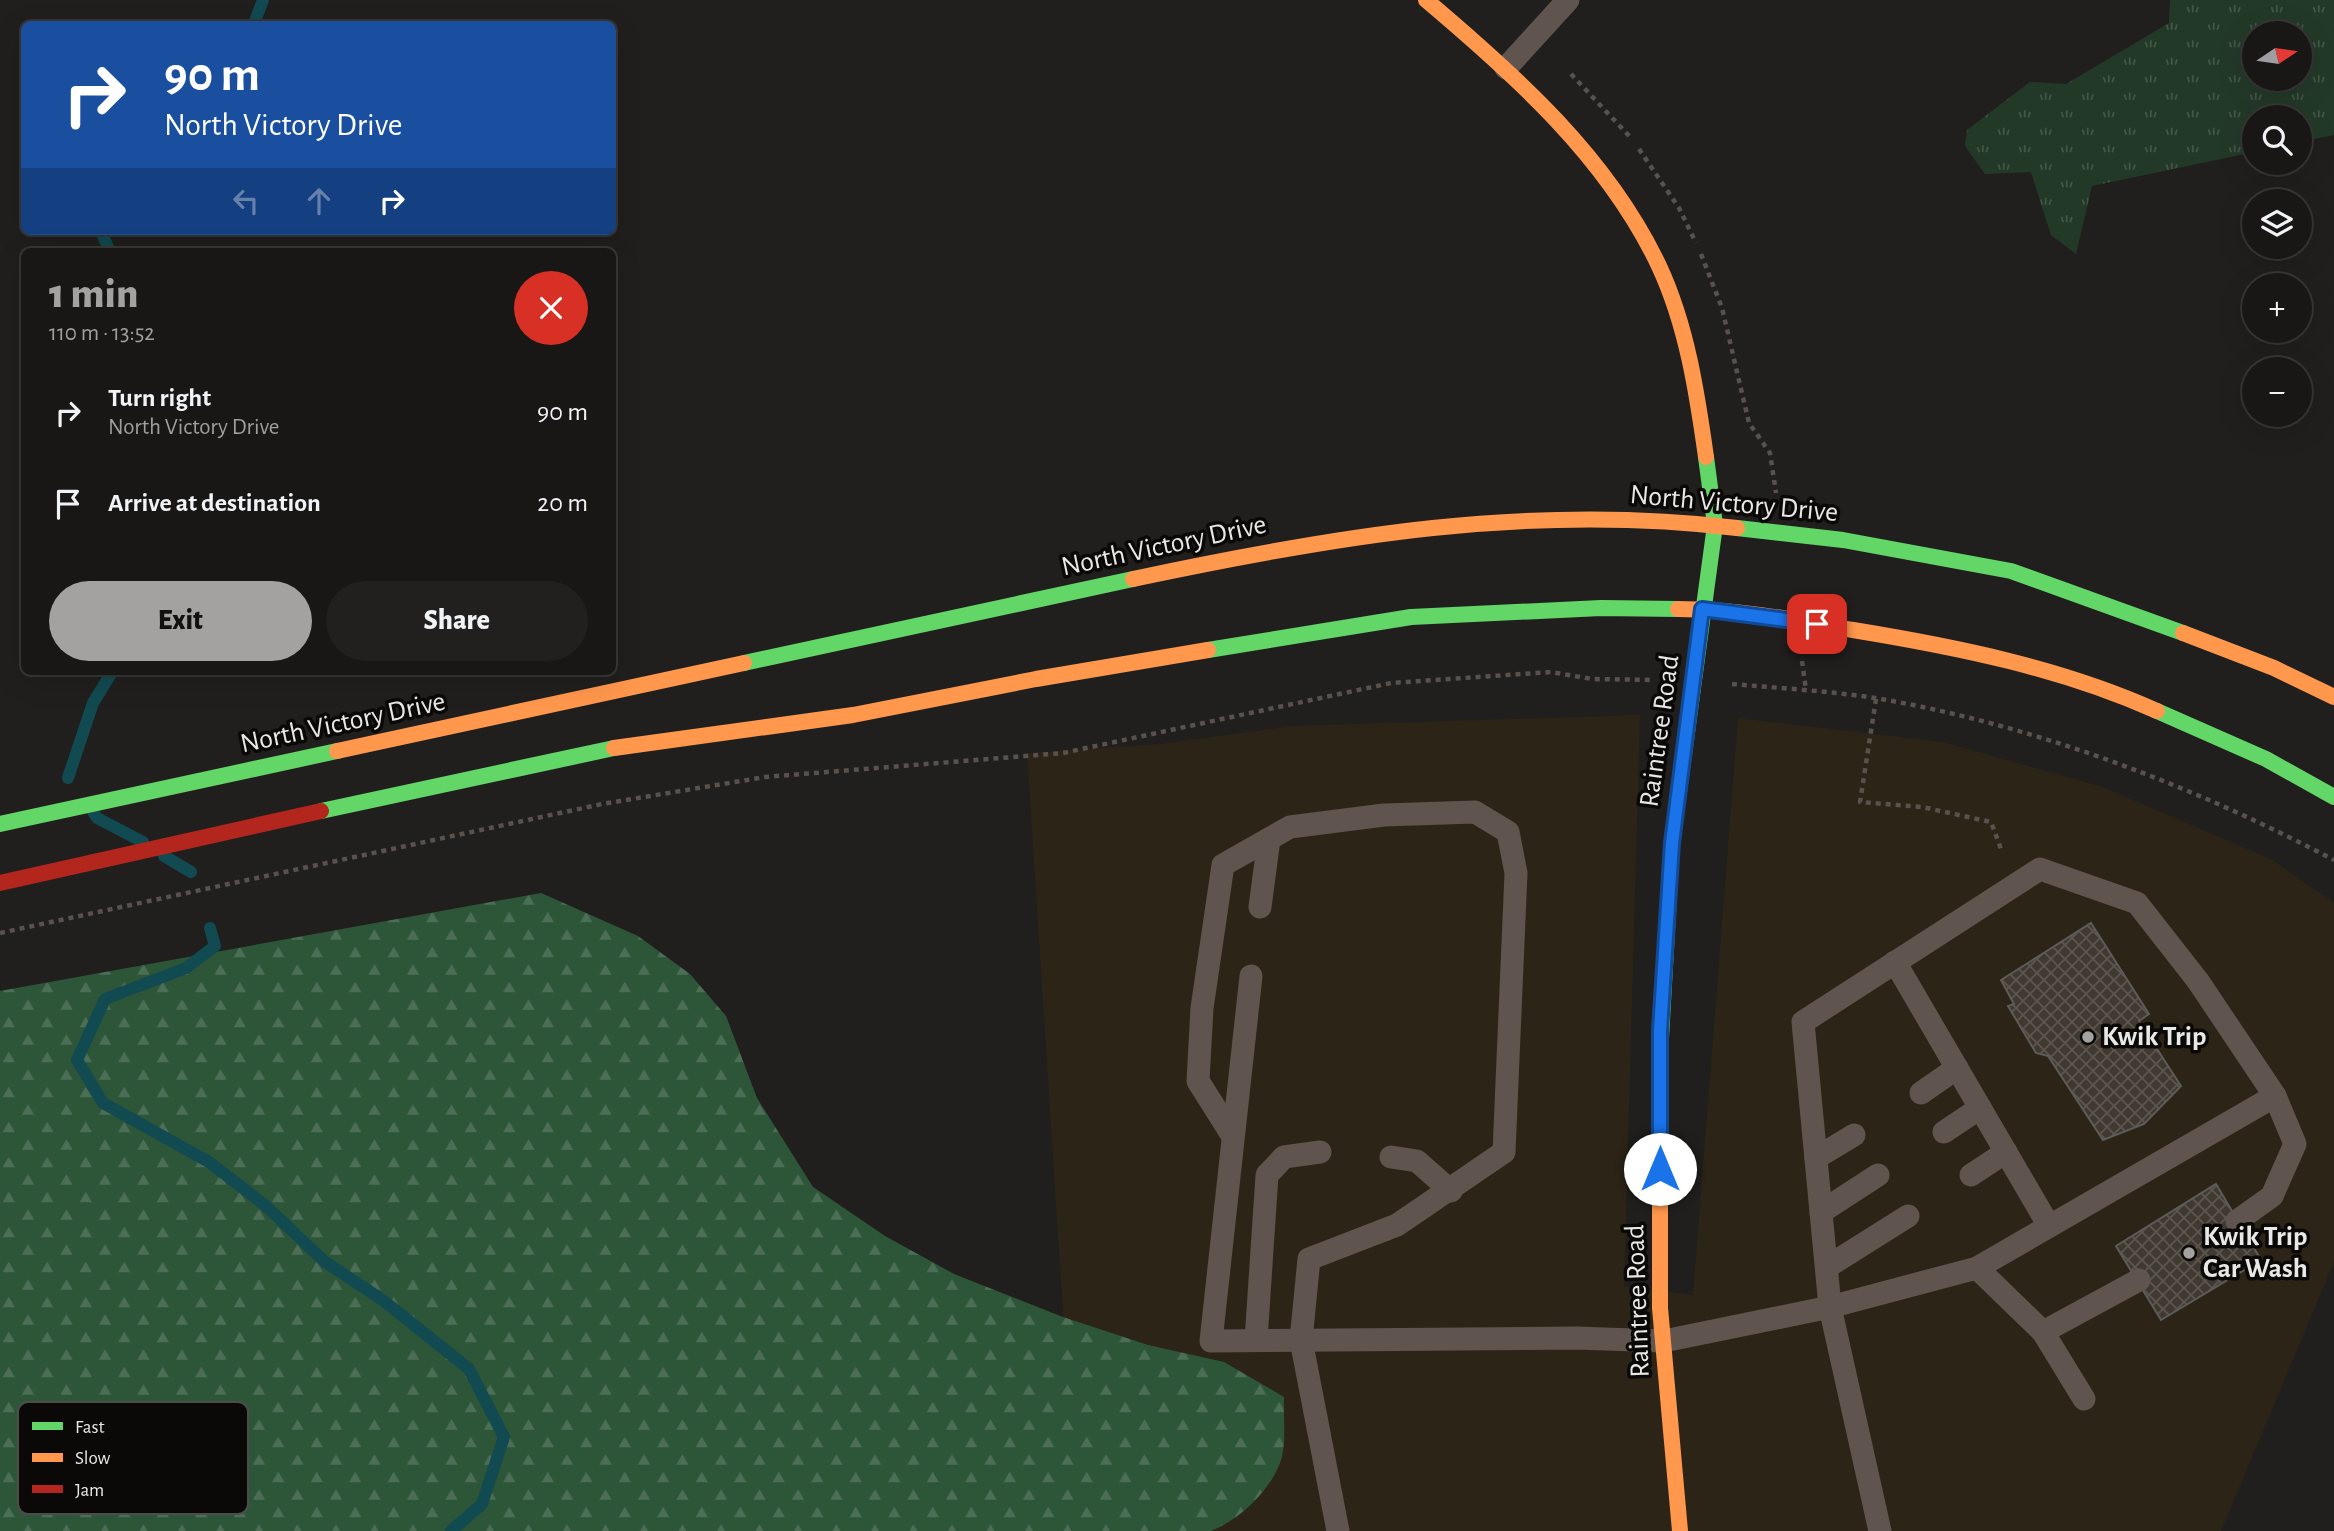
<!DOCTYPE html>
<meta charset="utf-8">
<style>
body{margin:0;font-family:"Alegreya Sans",sans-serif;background:#21201f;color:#f1f3f6;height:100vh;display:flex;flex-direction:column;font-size:26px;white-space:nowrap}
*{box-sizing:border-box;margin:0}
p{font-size:23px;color:#9f9fa1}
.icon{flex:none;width:38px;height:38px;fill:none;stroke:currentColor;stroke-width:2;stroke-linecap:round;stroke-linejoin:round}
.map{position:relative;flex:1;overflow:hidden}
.panel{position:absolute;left:21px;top:248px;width:595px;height:427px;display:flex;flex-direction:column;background:#181716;border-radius:10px;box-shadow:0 7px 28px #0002,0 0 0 2px #363635}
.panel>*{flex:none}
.top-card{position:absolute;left:21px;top:21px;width:595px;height:214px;border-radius:10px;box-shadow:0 7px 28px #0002,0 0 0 2px #363635;background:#1a4fa0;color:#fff;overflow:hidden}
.needle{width:46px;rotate:77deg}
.fabs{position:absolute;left:2242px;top:21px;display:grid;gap:14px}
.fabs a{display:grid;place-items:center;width:70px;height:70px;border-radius:50%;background:#181716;box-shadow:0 7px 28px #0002,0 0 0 2px #363635;font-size:35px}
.pin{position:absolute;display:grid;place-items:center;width:60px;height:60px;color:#fff;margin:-30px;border-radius:14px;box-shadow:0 4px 10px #0006}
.me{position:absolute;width:77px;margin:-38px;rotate:0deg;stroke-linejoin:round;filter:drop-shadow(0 0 5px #0008)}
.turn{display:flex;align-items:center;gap:24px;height:147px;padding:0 28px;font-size:32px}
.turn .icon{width:91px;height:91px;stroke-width:2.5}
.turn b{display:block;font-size:49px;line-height:60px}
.lanes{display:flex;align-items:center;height:66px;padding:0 28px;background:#0003;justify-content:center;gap:35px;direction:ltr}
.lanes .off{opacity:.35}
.round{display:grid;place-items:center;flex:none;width:74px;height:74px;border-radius:37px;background:#21201f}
.headline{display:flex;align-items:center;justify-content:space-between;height:119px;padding:0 28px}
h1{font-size:42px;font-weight:800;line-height:52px;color:#a3a2a1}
.primary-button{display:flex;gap:14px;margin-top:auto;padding:14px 28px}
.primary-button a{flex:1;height:80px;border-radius:42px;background:#a3a2a1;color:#111;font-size:28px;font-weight:800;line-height:80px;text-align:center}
.primary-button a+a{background:#21201f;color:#f1f3f6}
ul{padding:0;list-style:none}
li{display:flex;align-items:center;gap:21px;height:91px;padding:0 28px}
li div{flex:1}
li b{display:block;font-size:26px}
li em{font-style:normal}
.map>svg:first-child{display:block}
.commercial{fill:#2c2416}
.grass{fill:url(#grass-tufts);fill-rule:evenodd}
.forest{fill:url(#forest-firs)}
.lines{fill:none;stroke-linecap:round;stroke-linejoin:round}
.stream{stroke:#114a50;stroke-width:12}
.building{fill:url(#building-cross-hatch);stroke:#5c5c5a;stroke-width:2}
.path{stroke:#59514d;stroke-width:4.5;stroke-dasharray:5 5;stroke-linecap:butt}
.lane{stroke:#5f544e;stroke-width:23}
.fast{stroke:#63d668;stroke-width:16}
.slow{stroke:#ff974d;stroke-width:16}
.jam{stroke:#b3261e;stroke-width:16}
.route-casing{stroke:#114b97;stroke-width:18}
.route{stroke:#1a73e8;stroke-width:12}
.poi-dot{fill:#a3a2a1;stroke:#0a0908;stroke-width:2.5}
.labels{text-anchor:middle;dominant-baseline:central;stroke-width:7;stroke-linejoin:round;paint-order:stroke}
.street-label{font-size:28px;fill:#eae8e7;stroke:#0a0908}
.poi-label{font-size:28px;font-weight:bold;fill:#eae8e7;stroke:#0a0908;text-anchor:start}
.key{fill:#0a0908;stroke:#4d4c4b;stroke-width:2}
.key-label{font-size:19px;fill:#eae8e7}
</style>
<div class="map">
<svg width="2334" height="1531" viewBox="0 0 2334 1531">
<defs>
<pattern id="grass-tufts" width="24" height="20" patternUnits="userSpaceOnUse" patternTransform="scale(1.75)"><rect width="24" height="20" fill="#233928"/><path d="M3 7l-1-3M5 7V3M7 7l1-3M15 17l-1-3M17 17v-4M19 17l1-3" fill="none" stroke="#435647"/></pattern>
<pattern id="forest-firs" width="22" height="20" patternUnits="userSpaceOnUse" patternTransform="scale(1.75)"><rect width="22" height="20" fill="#2d5639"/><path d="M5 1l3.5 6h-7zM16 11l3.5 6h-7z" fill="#4c6e56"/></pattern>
<pattern id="building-cross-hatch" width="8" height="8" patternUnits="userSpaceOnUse" patternTransform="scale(1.75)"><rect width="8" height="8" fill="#403931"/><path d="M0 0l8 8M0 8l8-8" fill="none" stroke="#5c564f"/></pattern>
</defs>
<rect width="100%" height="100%" fill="#201f1e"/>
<polygon class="commercial" points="1640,715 1624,1286 1693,1295 1738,718 1943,742 2103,787 2271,859 2334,903 2334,1262 2221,1531 1077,1531 1027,753 1160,744 1292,726"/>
<path class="grass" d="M2170,0H2334V135L2300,142V117H2254V152L2092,186L2076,254L2051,235L2031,172L1985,174L1965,146L1967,130L2030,82L2066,84L2169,23ZM2254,33H2300V79H2254Z"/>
<path class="forest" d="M541,893L638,936L690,974L726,1016L757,1098L813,1187L885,1236L954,1274L1063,1317L1148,1345L1224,1362L1284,1397C1283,1416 1287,1445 1280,1463C1269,1492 1239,1520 1211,1531H0V991Z"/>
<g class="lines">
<g class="stream">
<polyline points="254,24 263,0"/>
<polyline points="101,231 110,252"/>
<polyline points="68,778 93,703 112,672"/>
<polyline points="93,812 97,818 143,842"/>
<polyline points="164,856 191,872"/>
<polyline points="210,928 215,946 186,968 105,999 77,1060 103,1103 209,1162 266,1206 324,1261 384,1301 469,1369 504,1437 482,1504 451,1531"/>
</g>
</g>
<g class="building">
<polygon points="2091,923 2149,1014 2139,1021 2181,1086 2144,1124 2103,1140 2048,1056 2036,1053 2008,1006 2014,1004 2001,980"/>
<polygon points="2216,1184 2261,1260 2161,1320 2116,1246"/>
</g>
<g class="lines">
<g class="path">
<polyline points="1571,74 1632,139"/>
<polyline points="1639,149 1679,208 1696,243"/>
<polyline points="1701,254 1722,308 1749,423 1770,453 1776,493"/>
<polyline points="1802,661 1806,690"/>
<path d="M1732,684C1779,688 1828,691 1875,698C2035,725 2191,785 2334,860"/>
<polyline points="1876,699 1860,802 1922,807 1991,822 2001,849"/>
<polyline points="0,933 602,804 765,777 1063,753 1391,683 1551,672 1592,679 1653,680"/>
</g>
<g class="lane">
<polyline points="1506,68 1568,0"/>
<polyline points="1260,907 1269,839"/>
<polyline points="1895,962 2049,1226"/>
<polyline points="1251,976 1211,1341 1576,1338 1664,1341 1830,1307 1977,1268 2275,1096 2198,981 2137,903 2040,869 1803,1022 1830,1307 1880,1531"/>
<polyline points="1921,1093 1957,1068"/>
<polyline points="1944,1132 1980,1108"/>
<polyline points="1232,1135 1198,1081 1202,1008 1223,865 1290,827 1384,815 1475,812 1508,832 1516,873 1504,1152 1397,1225 1309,1259 1301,1340 1338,1531"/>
<polyline points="1391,1157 1417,1161 1451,1191"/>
<polyline points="1816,1158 1854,1135"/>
<polyline points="1971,1175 2006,1152"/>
<polyline points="1821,1212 1878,1175"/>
<polyline points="2237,1221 2272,1196 2295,1144 2275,1096"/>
<polyline points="1827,1267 1908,1216"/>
<polyline points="1977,1268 2043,1332 2084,1399"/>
<polyline points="2043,1332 2139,1280"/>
<polyline points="1256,1340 1267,1175 1284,1157 1320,1152"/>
</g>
<g class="fast">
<polyline points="1737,528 1843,540 2011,571 2183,633"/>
<polyline points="1208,650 1411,617 1601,608 1678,609"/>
<polyline points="744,663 1133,579"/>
<polyline points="2157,711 2266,759 2334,797"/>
<polyline points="321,811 614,748"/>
<polyline points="0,824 337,751"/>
<polyline points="1660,1055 1672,843 1715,525 1706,457"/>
</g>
<g class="slow">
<path d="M1426,0C1516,76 1608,158 1659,266C1687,326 1697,393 1706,457"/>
<path d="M1133,579C1335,536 1529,503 1737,528"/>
<path d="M1678,609C1737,609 1796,620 1853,630C1957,647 2061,668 2157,711"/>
<polyline points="2183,633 2274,668 2334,697"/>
<polyline points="614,748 853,715 1036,679 1208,650"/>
<polyline points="337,751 744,663"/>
<polyline points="1660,1055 1660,1308 1680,1531"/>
</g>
<polyline class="jam" points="0,883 321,811"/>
</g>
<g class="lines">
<defs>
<polyline id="route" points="1660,1169 1660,1030 1672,843 1702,609 1817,624"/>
</defs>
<use href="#route" class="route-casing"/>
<use href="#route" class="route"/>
</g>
<g class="poi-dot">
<circle cx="2088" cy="1037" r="7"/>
<circle cx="2189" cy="1253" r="7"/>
</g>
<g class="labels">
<g class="street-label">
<text transform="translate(1734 504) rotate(5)">North Victory Drive</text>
<text transform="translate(1164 546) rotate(-12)">North Victory Drive</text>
<text transform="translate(343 723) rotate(-12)">North Victory Drive</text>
<text transform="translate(1660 731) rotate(-82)">Raintree Road</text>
<text transform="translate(1638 1301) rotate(-92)">Raintree Road</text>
</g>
<g class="poi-label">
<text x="2102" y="1037">Kwik Trip</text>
<text x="2203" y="1237">Kwik Trip<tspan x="2203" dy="32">Car Wash</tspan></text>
</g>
</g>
<rect x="18" y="1402" width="230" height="112" rx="10" class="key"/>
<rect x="32" y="1422" width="31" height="8" fill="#63d668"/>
<rect x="32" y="1453" width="31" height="9" fill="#ff974d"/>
<rect x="32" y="1485" width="31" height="8" fill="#b3261e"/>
<g class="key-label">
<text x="75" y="1433">Fast</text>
<text x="75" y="1464">Slow</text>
<text x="75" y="1496">Jam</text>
</g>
</svg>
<div class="fabs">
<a><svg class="needle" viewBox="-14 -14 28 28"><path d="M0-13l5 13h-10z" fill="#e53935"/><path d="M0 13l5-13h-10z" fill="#9f9fa1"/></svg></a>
<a><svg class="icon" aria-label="search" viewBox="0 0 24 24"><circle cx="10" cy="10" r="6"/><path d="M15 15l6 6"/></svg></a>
<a><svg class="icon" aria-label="layers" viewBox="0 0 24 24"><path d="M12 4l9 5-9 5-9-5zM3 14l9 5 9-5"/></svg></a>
<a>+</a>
<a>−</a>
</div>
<div class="pin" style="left:1817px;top:624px;background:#d93025"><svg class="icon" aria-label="arrive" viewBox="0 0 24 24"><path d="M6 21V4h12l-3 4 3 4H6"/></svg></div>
<svg class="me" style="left:1660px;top:1169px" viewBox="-20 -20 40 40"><circle r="19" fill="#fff"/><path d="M0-13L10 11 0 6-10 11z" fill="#1a73e8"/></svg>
<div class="top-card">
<div class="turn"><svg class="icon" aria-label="right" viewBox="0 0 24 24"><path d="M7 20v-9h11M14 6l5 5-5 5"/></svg><div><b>90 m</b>North Victory Drive</div></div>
<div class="lanes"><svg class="icon off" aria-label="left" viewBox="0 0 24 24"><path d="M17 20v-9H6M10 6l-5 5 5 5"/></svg><svg class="icon off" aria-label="ahead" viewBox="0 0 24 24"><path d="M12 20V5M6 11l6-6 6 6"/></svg><svg class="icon" aria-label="right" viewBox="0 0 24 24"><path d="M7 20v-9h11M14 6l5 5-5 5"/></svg></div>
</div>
<section class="panel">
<div class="headline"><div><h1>1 min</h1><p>110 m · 13:52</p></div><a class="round" style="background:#d93025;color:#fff"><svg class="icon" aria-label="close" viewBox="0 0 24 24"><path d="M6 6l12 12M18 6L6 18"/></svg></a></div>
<ul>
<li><svg class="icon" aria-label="right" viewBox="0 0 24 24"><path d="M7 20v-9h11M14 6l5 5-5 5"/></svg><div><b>Turn right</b><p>North Victory Drive</p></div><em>90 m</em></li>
<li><svg class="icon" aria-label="arrive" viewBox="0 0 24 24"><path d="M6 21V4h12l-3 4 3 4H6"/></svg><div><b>Arrive at destination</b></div><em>20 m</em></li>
</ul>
<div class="primary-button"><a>Exit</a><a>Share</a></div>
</section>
</div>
